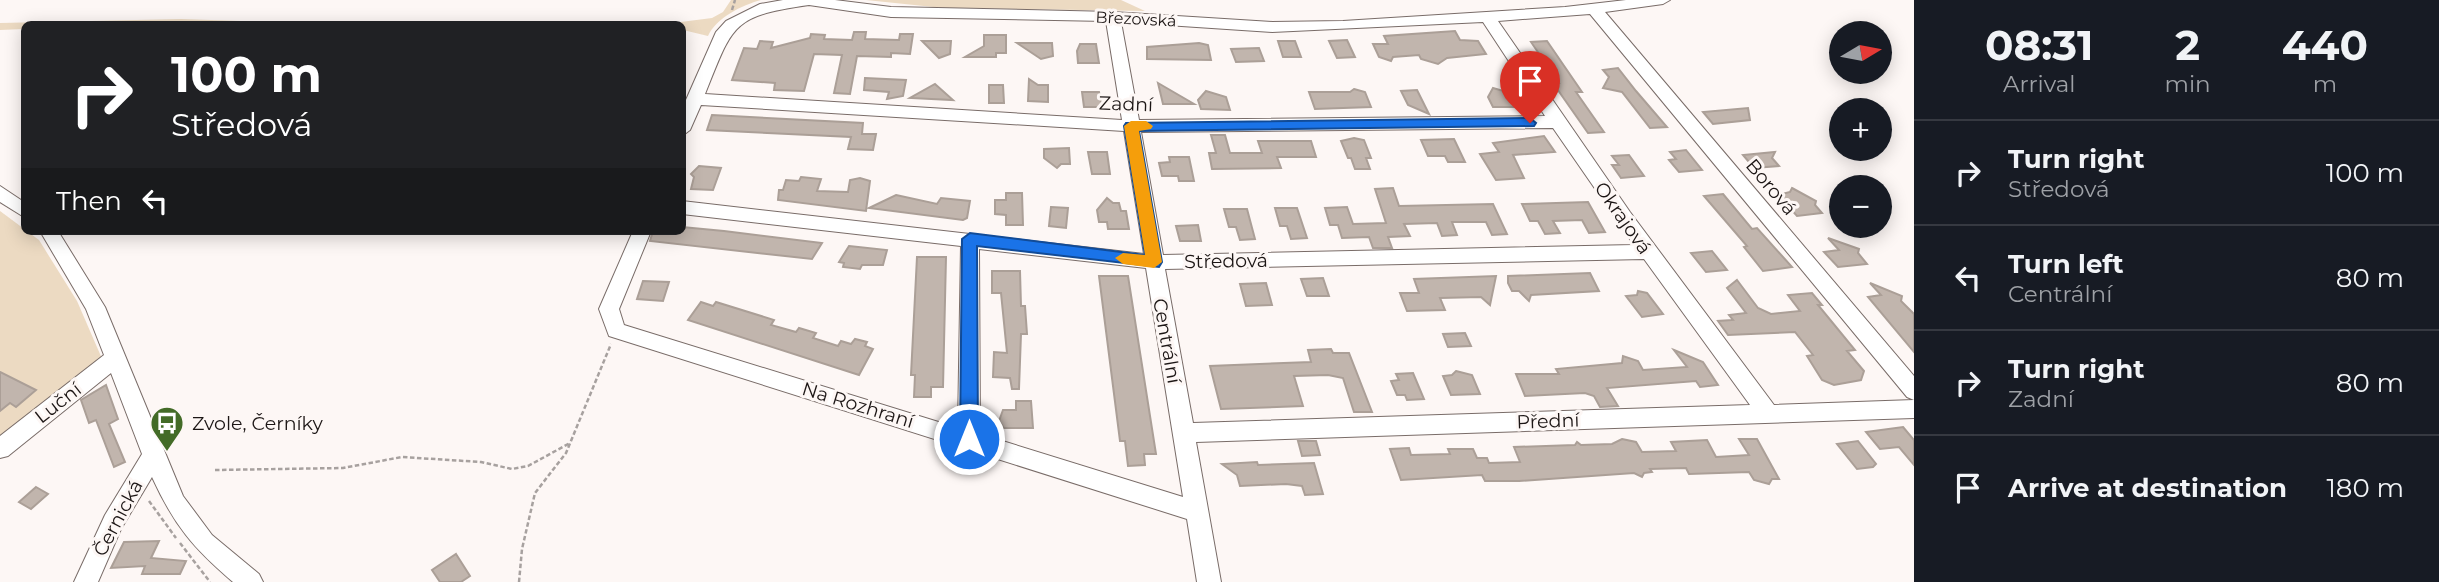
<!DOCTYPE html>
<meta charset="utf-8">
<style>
body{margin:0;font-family:Montserrat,sans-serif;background:#242831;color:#f1f3f6;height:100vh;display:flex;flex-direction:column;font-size:26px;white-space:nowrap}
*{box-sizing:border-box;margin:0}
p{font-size:23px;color:#9ea1a6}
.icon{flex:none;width:38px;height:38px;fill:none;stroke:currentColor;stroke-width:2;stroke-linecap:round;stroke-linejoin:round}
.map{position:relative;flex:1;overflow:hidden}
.panel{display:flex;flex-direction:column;background:#171b24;width:525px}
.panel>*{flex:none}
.banner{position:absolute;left:21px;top:21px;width:665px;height:214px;border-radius:10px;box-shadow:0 4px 18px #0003;background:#202124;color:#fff;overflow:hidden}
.needle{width:46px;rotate:80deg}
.controls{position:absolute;left:1829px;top:21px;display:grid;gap:14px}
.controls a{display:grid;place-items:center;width:63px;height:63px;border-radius:50%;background:#171b24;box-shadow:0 4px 18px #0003;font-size:35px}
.pin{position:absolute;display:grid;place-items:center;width:60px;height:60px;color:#fff;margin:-72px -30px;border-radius:50% 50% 50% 0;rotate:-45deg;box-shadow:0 0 7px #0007}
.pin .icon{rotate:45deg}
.me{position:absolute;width:77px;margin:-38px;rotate:0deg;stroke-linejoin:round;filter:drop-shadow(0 0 5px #0008)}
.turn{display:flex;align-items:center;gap:24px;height:147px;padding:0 35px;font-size:32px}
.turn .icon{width:91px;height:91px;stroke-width:2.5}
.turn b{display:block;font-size:49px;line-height:60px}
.then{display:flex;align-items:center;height:66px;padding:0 35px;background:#0003;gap:14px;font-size:26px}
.eta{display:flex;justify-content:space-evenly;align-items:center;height:119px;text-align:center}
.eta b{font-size:42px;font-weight:700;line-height:49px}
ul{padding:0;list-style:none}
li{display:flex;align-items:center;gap:21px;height:105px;padding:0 35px;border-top:2px solid #363941}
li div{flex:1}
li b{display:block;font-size:26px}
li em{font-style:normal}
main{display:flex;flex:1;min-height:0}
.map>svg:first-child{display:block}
.green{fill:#ecdac2}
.building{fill:#c1b5ad;stroke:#ab9f97;stroke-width:2}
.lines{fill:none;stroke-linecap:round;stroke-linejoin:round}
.minor-casing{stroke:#796c68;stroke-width:2}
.path{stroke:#a7a19f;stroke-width:2.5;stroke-dasharray:4.5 2.5;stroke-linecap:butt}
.minor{fill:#fff;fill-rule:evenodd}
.route{fill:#1a73e8;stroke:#114b97;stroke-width:2}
.slow{fill:#f59e0b}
.labels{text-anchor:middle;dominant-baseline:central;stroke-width:6;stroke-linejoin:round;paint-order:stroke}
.far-street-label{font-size:16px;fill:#1c1615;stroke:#fdf7f5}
.street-label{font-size:19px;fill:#1c1615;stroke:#fdf7f5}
.poi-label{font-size:19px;fill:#1c1615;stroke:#fdf7f5;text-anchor:start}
</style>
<main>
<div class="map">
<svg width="1914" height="582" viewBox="0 0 1914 582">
<rect width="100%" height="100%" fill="#fdf7f5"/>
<g class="green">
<path d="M731,0H761C742,5 716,18 708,36L683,30L682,24H490H665L712,18L723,12Z"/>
<polygon points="866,0 1121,0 1145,11 943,8"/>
<polygon points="181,19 324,24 24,24 24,29 0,30 0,23"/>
<polygon points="0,211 39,240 77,301 103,361 0,443"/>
</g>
<g class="building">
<polygon points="1455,31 1460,40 1478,41 1486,54 1447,58 1438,64 1421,59 1419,55 1393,57 1391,61 1379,57 1373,44 1388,44 1384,36"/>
<polygon points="854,32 866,32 865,39 899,40 900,34 913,34 910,54 891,53 891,57 857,56 850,94 834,93 842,55 814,54 804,91 774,90 775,83 732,80 744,48 757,49 760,41 773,42 771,48 810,38 811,34 825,35 824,39 852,40"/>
<polygon points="984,35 1006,35 1006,53 996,53 996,57 965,57 984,46"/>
<polygon points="1347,40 1355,57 1337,58 1329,41"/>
<polygon points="922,41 951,41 950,54 939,58"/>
<polygon points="1278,41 1295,41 1301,57 1283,57"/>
<polygon points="1547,41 1582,92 1576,92 1604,132 1588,133 1553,83 1559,83 1531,42"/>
<polygon points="1017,43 1052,43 1053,56 1041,59"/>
<polygon points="1199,43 1208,45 1211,60 1147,59 1147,47"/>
<polygon points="1080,44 1096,44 1099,63 1078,63 1077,51"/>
<polygon points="1259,48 1264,61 1236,62 1231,49"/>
<polygon points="1618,68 1636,91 1667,127 1650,128 1622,92 1603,88 1609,77 1603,70"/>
<polygon points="865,78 906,80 903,96 887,99 889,92 864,90"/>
<polygon points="1029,79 1038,85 1048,85 1048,102 1028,101"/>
<polygon points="1158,83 1194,104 1163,104"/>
<polygon points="935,84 953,100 910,98"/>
<polygon points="989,85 1003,85 1004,103 989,103"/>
<polygon points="1493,88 1514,94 1522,107 1493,107 1488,97"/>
<polygon points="1354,89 1365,92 1371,107 1315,109 1309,92 1350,92"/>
<polygon points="1417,90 1429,114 1408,105 1401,91"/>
<polygon points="1206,91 1226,97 1230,110 1201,109 1198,100"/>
<polygon points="1082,92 1099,92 1102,107 1084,107"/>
<polygon points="1748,108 1750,120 1713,124 1703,112"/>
<polygon points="712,115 863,123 862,134 876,134 873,150 848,149 851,137 707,130"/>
<polygon points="1211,135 1225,135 1230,153 1262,153 1258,141 1311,141 1316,157 1277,157 1281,168 1212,169 1209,153 1216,153"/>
<polygon points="1544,136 1555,152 1513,155 1524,178 1496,180 1480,154 1499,152 1493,143"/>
<polygon points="1354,138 1364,140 1371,158 1366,158 1370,169 1355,169 1351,158 1348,158 1341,141"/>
<polygon points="1454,139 1465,162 1448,162 1445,156 1428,156 1421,140"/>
<polygon points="1069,148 1070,164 1061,164 1057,168 1044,158 1044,149"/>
<polygon points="1686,150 1702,170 1679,172 1669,160 1676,159 1670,152"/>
<polygon points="1088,152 1107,152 1110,174 1092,174"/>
<polygon points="1775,152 1772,158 1779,166 1754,168 1743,155"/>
<polygon points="1629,155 1644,176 1621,178 1612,165 1619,165 1612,156"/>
<polygon points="1169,157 1189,157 1194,181 1179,181 1178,176 1162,176 1159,163 1170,162"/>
<polygon points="699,166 721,168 713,190 691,189 694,177 691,174"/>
<polygon points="801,177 821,179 817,191 848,192 850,180 860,178 870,181 866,211 778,200 779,190 783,190 786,180 799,181"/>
<polygon points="1393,188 1399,206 1493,204 1507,234 1492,235 1486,222 1452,222 1457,235 1442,236 1437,223 1404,224 1410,236 1388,237 1392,248 1373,248 1369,237 1342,238 1338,225 1330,225 1325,208 1347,207 1353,224 1386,223 1375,189"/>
<polygon points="1792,188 1816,201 1815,205 1822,213 1797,216 1778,195 1790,192"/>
<polygon points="1006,193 1022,193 1023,225 1006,225 1006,215 995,214 995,200 1006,200"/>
<polygon points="1723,194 1752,229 1757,228 1792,267 1763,271 1744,247 1747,246 1704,196"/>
<polygon points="896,195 937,204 941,198 970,201 967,218 963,220 869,208"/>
<polygon points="1107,198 1113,203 1119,203 1121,211 1126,211 1129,229 1108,229 1107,222 1099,222 1097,210"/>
<polygon points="1588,202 1605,232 1589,233 1582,220 1553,221 1560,233 1545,234 1538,221 1530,221 1522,204"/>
<polygon points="1051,207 1068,208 1066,228 1049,226"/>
<polygon points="1275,208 1297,208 1307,238 1291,239 1287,226 1280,226"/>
<polygon points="1224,209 1247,209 1255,239 1240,240 1236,227 1229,227"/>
<polygon points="1198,225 1201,241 1180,241 1176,226"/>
<polygon points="682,227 724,231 822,243 812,259 650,241 653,231 682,231"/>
<polygon points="1828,238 1859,249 1858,253 1867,264 1838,267 1824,252 1839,250"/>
<polygon points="849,246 887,250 883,265 862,265 860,269 843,267 844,263 839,262"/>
<polygon points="1712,251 1727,270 1706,272 1691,253"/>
<polygon points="917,257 946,257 943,387 931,387 931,397 914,397 915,375 911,375"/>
<polygon points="992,271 1020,271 1021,306 1025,306 1027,334 1021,334 1019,389 1012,389 1010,378 993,377 994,352 1007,353 1001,293 992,293"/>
<polygon points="1590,273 1599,291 1531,295 1529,301 1519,291 1512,291 1508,283 1508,276"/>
<polygon points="1099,276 1128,276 1156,454 1144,454 1145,465 1128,466 1125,441 1120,441"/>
<polygon points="1496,276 1490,305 1481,297 1440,298 1445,310 1407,311 1400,293 1419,293 1414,279"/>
<polygon points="1323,278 1329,296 1307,296 1301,279"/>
<polygon points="1737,280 1758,308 1771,314 1800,311 1788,295 1812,293 1822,305 1818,305 1855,350 1847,351 1864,371 1861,380 1834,385 1822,380 1807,356 1813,355 1795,332 1728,335 1718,321 1733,320 1729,315 1746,313 1727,288"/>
<polygon points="643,281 669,282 663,301 637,299"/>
<polygon points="1266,283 1272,305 1246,306 1240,284"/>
<polygon points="1870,283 1902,296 1901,301 1914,314 1914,352 1868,297 1881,295"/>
<polygon points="1638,291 1647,293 1663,314 1642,317 1626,296 1637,295"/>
<polygon points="701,302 713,306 716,302 774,320 771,325 796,332 799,328 816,333 813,338 838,346 841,341 851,344 855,339 867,342 865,346 873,349 859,375 688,320"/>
<polygon points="1465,333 1471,346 1448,347 1443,334"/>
<polygon points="1331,349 1333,353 1349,353 1372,412 1354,412 1343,378 1328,375 1294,376 1303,406 1221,409 1210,366 1311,362 1308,350"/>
<polygon points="1674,350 1703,362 1718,385 1700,387 1696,381 1607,388 1618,406 1600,407 1594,396 1585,393 1525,396 1516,374 1559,374 1556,369 1622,363 1623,356 1638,361 1643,370 1687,367"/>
<polygon points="1456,371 1472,375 1480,394 1451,395 1443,376 1452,375"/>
<polygon points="0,372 36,390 16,407 10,403 0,411"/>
<polygon points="1413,373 1424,399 1407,400 1405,395 1397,395 1391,381 1399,380 1396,374"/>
<polygon points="106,385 118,419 109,424 125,462 114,467 96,420 89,423 81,400"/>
<polygon points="1016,401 1031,401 1033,428 1004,428 999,421 1003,410 1016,410"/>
<polygon points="1903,427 1914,440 1914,465 1899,447 1880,449 1866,432"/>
<polygon points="1622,439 1636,442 1642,452 1676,451 1671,442 1707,440 1716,457 1749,455 1739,439 1757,439 1779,479 1772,479 1769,484 1754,480 1749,472 1689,474 1686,468 1650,469 1652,472 1644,473 1642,477 1634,473 1519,481 1485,481 1482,475 1401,480 1390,449 1409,448 1411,455 1450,454 1448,449 1473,449 1477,458 1487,458 1489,463 1520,462 1514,447 1575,445 1577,442 1581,445 1612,444"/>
<polygon points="1298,441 1316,441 1320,455 1302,456"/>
<polygon points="1858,441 1876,464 1873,467 1857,469 1837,444"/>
<polygon points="1257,462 1258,465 1314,463 1323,494 1305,495 1302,486 1286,484 1240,486 1237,475 1222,464"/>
<polygon points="36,487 48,494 31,509 19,502"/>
<polygon points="159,541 151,558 186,561 180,574 142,574 145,566 111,568 124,542"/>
<polygon points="456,554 470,576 461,582 440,582 432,570"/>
</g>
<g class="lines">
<defs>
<g id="minor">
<path d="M783,0H835L891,7L1113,12L1272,22L1343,21L1565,7L1626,0H1670L1663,4L1605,12L1914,376V400L1907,397L1590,14L1498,21L1630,212L1774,405L1914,400V418L1196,442L1221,582H1197L1187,519L609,336L599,309L633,231H651L619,309L624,325L958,428L961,246L682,214V201L1144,254L1124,131L701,105L690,130L682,136V109L716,32L726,21L760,4ZM809,5L891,17L1106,21L1122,120L705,94C733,25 731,16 809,5ZM1121,22L1272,32L1483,22L1545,116L1139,120ZM1553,128L1634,245L1163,255L1141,132ZM979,249L1146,268L1183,497L980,434ZM1644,259L1750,405L1193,423L1165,269Z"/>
<polygon points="0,186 24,202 24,217 0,202"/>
<path d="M40,231H58L105,307L183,496L212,535L259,574L263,582H233C193,548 174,525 152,477L121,529L98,582H74L105,515L142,454L111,373L8,456L0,458V436L104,355L86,309Z"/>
</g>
</defs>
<use href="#minor" class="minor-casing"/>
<g class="path">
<polyline points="732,10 735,0"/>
<polyline points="215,470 343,468 402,457 481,462 512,469 528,466 570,443"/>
<polyline points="149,501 176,538"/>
<polyline points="180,543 210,582"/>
<polyline points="519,582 522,549 535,493 566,453 611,344"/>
</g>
<use href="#minor" class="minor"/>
</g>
<polygon class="route" points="1530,118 1536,123 1534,126 1139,131 1162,262 1159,267 977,246 978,439 975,444 962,444 960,439 962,239 970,233 1145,255 1124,126 1126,123"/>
<polygon class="slow" points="1131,121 1146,121 1153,126 1151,129 1139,131 1162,262 1154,268 1123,264 1115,258 1123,253 1145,255 1124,126"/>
<defs>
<symbol id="bus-pin" viewBox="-11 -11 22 30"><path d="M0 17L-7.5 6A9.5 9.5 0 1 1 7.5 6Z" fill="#436b27" stroke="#fdf7f5"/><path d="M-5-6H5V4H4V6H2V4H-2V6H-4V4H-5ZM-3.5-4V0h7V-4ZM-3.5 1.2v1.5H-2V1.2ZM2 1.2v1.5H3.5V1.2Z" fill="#fff"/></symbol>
</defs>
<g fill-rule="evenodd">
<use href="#bus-pin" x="148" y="404" width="38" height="52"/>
</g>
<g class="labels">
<g class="far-street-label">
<text transform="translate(1136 19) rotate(3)">Březovská</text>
</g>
<g class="street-label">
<text transform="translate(1126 104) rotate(2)">Zadní</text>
<text transform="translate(1771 187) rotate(50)">Borová</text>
<text transform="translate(1623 218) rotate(55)">Okrajová</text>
<text transform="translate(1226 261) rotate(-1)">Středová</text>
<text transform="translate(1167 341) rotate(80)">Centrální</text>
<text transform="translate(58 403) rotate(-38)">Luční</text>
<text transform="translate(858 405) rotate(17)">Na Rozhraní</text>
<text transform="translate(1548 421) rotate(-2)">Přední</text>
<text transform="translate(118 518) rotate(-62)">Černická</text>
</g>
<g class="poi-label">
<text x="192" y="423">Zvole, Černíky</text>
</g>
</g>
</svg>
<div class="controls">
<a><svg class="needle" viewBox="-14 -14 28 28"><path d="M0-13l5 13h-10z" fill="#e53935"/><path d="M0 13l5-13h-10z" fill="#9ea1a6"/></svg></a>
<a>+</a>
<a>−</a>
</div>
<div class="pin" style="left:1530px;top:123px;background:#d93025"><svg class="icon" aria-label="arrive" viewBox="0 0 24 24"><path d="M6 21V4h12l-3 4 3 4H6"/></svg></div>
<svg class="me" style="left:969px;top:439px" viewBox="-20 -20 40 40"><circle r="17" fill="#1a73e8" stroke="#fff" stroke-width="3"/><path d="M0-11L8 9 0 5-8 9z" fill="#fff"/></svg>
<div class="banner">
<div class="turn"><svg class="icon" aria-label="right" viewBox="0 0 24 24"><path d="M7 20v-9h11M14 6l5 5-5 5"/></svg><div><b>100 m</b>Středová</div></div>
<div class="then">Then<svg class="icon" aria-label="left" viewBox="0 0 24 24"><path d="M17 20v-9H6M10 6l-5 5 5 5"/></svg></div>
</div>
</div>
<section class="panel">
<div class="eta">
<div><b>08:31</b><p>Arrival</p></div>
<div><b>2</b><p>min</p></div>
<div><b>440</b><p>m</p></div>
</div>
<ul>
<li><svg class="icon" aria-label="right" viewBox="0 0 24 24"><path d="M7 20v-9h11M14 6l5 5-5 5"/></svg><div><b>Turn right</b><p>Středová</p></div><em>100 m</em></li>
<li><svg class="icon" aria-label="left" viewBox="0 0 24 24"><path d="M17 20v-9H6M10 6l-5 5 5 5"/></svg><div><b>Turn left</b><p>Centrální</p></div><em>80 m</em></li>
<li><svg class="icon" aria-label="right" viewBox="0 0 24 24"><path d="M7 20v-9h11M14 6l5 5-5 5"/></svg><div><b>Turn right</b><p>Zadní</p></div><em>80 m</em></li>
<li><svg class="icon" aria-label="arrive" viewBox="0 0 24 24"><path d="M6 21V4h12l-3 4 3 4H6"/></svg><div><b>Arrive at destination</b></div><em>180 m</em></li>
</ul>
</section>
</main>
